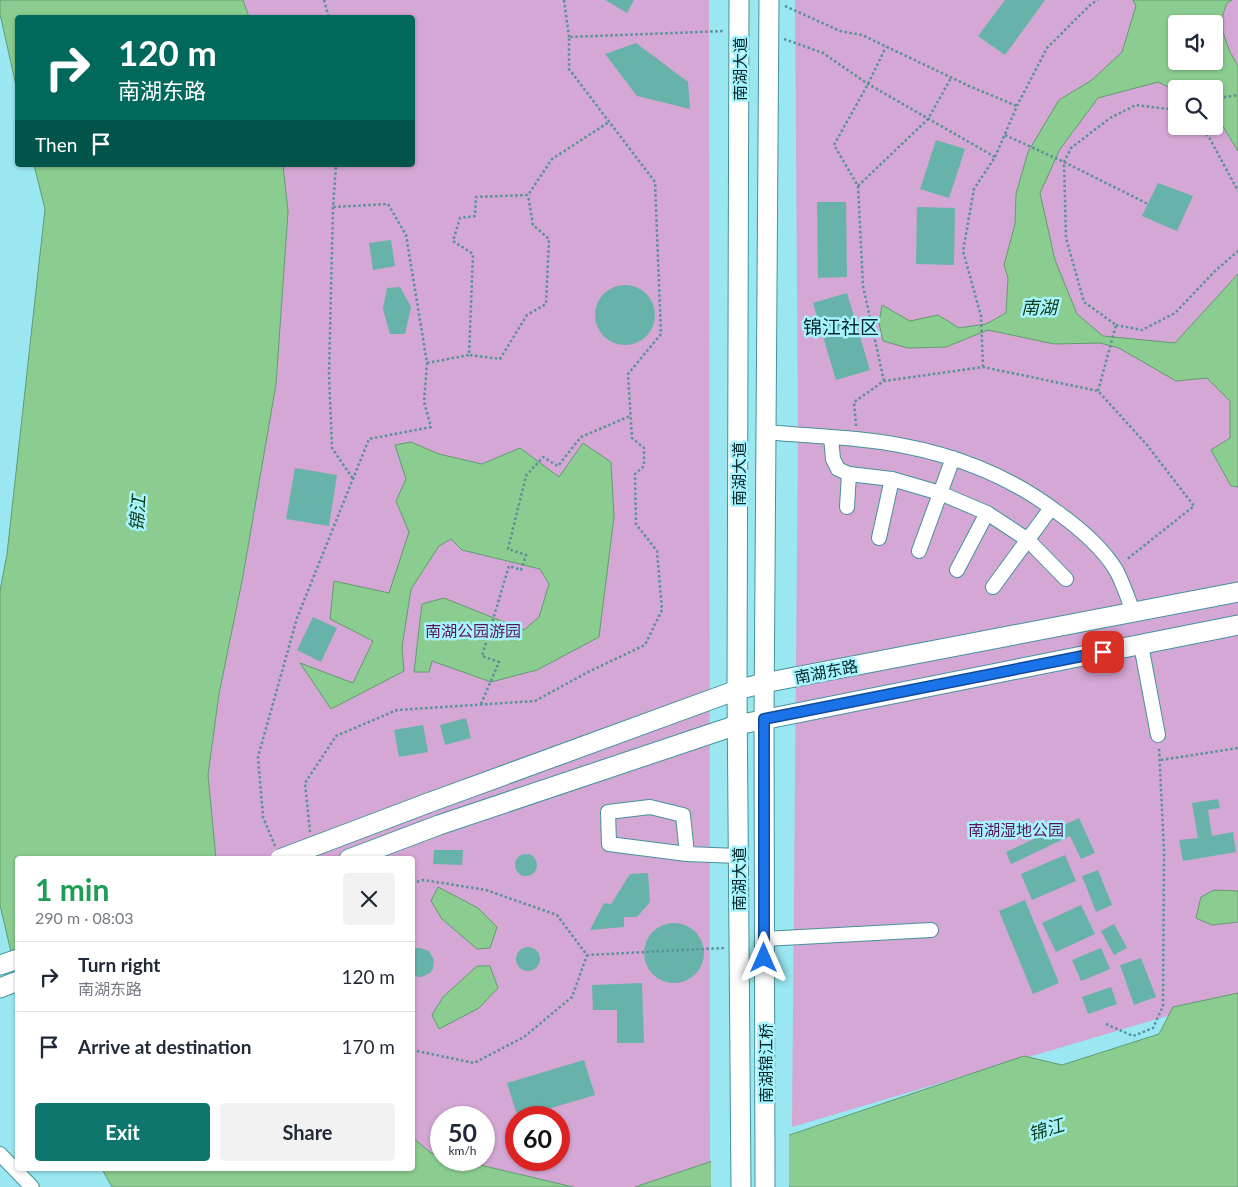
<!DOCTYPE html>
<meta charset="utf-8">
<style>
body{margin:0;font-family:Lato,"Noto Sans SC",sans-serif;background:#f2f2f3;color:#1f2937;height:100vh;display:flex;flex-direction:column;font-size:19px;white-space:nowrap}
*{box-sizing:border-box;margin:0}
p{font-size:16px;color:#747a83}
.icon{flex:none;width:28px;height:28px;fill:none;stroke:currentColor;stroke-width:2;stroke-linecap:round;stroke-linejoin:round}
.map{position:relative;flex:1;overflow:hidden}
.panel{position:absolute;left:15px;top:856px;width:400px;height:315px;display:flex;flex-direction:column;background:#fff;border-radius:5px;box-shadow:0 1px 4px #0004}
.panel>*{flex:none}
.banner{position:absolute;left:15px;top:15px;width:400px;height:152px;border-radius:5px;box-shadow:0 1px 4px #0004;background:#00695c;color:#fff;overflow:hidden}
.tools{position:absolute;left:1168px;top:15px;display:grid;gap:10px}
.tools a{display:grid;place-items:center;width:55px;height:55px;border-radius:5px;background:#fff;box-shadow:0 1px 4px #0004;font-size:25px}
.speed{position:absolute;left:430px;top:1106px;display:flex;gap:10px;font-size:25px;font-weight:700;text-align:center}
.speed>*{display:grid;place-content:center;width:65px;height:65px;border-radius:50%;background:#fff;box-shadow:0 1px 4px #0004;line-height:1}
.speed small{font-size:12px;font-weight:400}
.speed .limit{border:8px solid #d22;background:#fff;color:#111}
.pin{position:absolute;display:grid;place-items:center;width:42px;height:42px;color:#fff;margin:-21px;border-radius:10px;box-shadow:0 2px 8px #0006}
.me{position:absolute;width:55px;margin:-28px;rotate:0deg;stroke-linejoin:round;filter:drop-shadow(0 0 4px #0008)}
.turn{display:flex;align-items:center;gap:18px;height:105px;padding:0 20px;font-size:22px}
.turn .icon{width:65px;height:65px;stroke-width:2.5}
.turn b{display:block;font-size:35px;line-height:42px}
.then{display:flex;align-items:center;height:48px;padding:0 20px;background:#0003;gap:10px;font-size:19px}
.round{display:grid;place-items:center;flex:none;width:52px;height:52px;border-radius:5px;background:#f2f2f3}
.overview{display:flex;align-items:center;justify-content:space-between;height:85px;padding:0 20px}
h1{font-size:30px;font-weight:700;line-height:38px;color:#1e9e55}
.action{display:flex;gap:10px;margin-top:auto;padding:10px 20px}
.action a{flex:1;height:58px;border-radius:5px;background:#0f766e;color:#fff;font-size:20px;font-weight:700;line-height:58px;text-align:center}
.action a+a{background:#f2f2f3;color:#1f2937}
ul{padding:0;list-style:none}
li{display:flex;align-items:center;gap:15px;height:70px;padding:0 20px;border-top:1px solid #e0e1e3}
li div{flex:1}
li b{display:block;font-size:19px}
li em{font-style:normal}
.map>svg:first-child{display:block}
.green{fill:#d4a7d4;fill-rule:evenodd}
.water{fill:#8bcd90;stroke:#639b72;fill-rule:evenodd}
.pier{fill:#9ae7f1}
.building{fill:#67b3aa}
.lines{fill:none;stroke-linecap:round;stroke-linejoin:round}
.minor-casing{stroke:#45929b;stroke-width:16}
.major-casing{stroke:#45929b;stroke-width:21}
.path{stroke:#58929a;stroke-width:2.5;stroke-dasharray:2.5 2.5;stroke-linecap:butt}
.minor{stroke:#fff;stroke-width:14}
.major{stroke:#fff;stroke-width:19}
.major-bridge-casing{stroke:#45929b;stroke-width:21;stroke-linecap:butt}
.major-bridge{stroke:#fff;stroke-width:19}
.route-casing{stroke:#114b97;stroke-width:12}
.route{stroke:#1a73e8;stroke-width:9}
.labels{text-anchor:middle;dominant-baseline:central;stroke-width:5;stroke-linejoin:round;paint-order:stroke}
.street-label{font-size:16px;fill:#05272b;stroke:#a7f4fe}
.park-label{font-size:16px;fill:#5c145f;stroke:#a7f4fe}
.water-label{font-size:18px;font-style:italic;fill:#0e3d16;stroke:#a7f4fe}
.quarter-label{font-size:19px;fill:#05272b;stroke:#a7f4fe}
</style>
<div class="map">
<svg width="1238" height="1187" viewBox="0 0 1238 1187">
<rect width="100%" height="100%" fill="#9ae7f1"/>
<g class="green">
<path d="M243,0H709L710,1162L635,1187H573L459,1160H484V1118H441V1156L431,1154L413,1138L412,859H216L208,775L219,694L243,576L276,384L288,212L283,165H412V18L249,17ZM516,1118H559V1160H516Z"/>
<path d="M795,0H1238V995L792,1127L798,435ZM1176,24H1214V61H1176ZM1176,89H1214V126H1176Z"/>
</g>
<g class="water">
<polygon points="0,0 243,0 249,17 18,18 17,90 0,14"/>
<path d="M1133,0H1232L1227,3L1223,14V32L1229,50L1238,66V151L1214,112V89H1176V91L1158,82L1098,98L1060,149L1040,193L1055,260L1077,314L1103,336L1175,343L1238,274V487L1231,486L1211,450L1230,438V401L1207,378L1176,381L1119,348L1100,343L1054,344L988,330L946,347L908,348L883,341L879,323L882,305L910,321L938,315L959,328L986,324L1006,313L1008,278L1004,265L1015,224L1016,194L1028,152L1059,100L1092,80L1122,52L1136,6ZM1176,24H1214V61H1176Z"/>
<polygon points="34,165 283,165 288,212 276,384 243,576 219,694 208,775 216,859 18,859 18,982 0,905 0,591 7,554 45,209"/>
<polygon points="411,442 439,454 482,464 520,448 559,477 583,443 611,462 614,517 599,637 537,670 491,682 432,661 429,672 414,672 422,604 444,598 524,630 539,617 549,584 540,569 462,550 451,539 439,546 411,589 402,647 404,671 331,709 300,663 353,683 373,641 330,619 334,581 389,593 409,532 396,501 406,479 395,445"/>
<polygon points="438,887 478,908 497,927 490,948 477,949 442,919 431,901"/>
<polygon points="1214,890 1238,891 1238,922 1212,925 1196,918 1201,897"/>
<polygon points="477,966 490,966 498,988 479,1008 439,1029 432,1015 443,997"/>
<polygon points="1238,993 1238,1187 635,1187 1024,1056 1062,1065 1159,1034 1173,1007"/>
<polygon points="413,1138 431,1153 441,1156 441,1160 459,1160 573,1187 112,1187 102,1169 412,1169"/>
</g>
<polygon class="pier" points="789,1132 789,1187 711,1187 711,1159"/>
<g class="building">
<polygon points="605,0 634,0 627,13"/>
<polygon points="1005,0 1045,0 1005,55 978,36"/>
<polygon points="636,43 688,82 690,109 637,96 605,54"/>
<polygon points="936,140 965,149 949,198 920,189"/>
<polygon points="1158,183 1193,196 1177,231 1142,216"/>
<polygon points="817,202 846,202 847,277 818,278"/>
<polygon points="917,207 955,208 954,265 916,264"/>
<polygon points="391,240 395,266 373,270 369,243"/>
<circle cx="625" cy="315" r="30"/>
<polygon points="400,287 411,307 405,334 390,334 383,309 387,288"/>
<polygon points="847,293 870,370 836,380 813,303"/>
<polygon points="295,468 337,475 329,526 286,519"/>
<polygon points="313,617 337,628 321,662 297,650"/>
<polygon points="466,718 471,738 445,745 440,725"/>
<polygon points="423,725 428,752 399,757 394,730"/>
<polygon points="1218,799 1220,808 1208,810 1212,836 1233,832 1236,852 1183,861 1179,840 1198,838 1192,803"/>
<polygon points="1079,818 1095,853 1081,859 1070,836 1011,864 1006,852"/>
<polygon points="434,850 463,850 462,865 433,864"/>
<circle cx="526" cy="865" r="11"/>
<polygon points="1065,855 1076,881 1032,900 1021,874"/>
<polygon points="1098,870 1112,905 1096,912 1082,876"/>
<polygon points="648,873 650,902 637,917 624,917 624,927 590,930 604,903 611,904 630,874"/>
<polygon points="1025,900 1059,983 1033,994 999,911"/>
<polygon points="1081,905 1095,934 1056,952 1042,923"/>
<circle cx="674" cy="953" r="30"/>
<polygon points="1114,924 1127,948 1114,955 1101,931"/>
<circle cx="528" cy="959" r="12"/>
<polygon points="415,948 420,948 429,951 434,960 433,969 430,973 421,977 412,976 412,949"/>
<polygon points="1101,948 1110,969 1081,981 1072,960"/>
<polygon points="1141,958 1156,997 1134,1005 1120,965"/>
<polygon points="642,983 644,1043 617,1043 617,1010 593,1010 592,985"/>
<polygon points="1111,987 1117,1004 1088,1014 1082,997"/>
<polygon points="584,1060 595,1095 518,1118 507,1083"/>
</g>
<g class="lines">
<defs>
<g id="minor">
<path d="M766,432C796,435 826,436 856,439C929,446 998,467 1057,512C1078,527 1102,547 1116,570C1123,583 1128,598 1133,612"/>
<polyline points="831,437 833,459 838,469 849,474 892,479 940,493 987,513 1028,540 1066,579"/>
<polyline points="847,507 849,474"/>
<polyline points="879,538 892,479"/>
<polyline points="919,551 953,458"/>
<polyline points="957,570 987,513"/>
<polyline points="993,587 1051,508"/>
<polyline points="1141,645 1158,735"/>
<polyline points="687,854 683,815 650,807 608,812 609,844 687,854 738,856"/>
<polyline points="764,939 931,930"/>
<polyline points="0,1154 32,1187"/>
</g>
<g id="major">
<polyline points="739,0 737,690 741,1187"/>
<polyline points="428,803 737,690 764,683 1238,592"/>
<polyline points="349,859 439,825 737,725 1238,625"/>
<polyline points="0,965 18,959"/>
<polyline points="0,988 18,981"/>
<polyline points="765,1187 764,719 769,0"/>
</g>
</defs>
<use href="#minor" class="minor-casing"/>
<use href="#major" class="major-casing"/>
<g class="path">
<polyline points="324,0 329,18"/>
<polyline points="564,0 569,37"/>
<polyline points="785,6 840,31 862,35 969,86 1017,106"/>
<polyline points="784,39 823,53 868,84 995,157"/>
<polyline points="1214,99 1238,95"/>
<polyline points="1200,126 1210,139 1238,191"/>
<polyline points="1005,135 1064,162 1148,204"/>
<polyline points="858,186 928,119 951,78"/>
<polyline points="333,207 329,374 332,448 353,479"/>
<polyline points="1116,325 1142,330 1175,313 1215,271 1238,251"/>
<polyline points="470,355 500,359 527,315 546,304 549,239 533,225 528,195"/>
<polyline points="427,363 469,355 473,254 453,241 460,218 475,216 476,197 528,195 552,159 609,122"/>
<polyline points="983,367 981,316 963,251 974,189 995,157 1017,106 1047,48 1090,5 1098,0"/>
<polyline points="884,381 863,286 858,186 834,145 868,84 886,47"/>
<polyline points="1098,391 1116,325 1084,302 1066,238 1064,162 1071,148 1110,118 1136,105 1176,110"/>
<polyline points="856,426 854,402 884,381 983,367 1098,391 1147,445 1194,506 1126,560"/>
<polyline points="481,704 499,662 482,656 509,566 521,570 526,555 508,549 526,476 543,457 558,466 581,437 630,416"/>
<polyline points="1161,760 1238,748"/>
<polyline points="310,832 305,783 336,736 397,710 535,701 588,672 645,645 662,610 657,551 636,524 635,474 644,466 644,448 632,438 628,374 661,334 655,182 569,69 569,37 725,31"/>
<polyline points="275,846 263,817 258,757 297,618 369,439 431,427 424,402 427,363 406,235 388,204 333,207 336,165"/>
<polyline points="412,883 424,880 486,890 557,915 587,955 725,948"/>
<polyline points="1106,1024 1133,1036 1153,1028 1163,1006 1164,851 1159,747"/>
<polyline points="412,1050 474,1063 524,1037 572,997 587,955"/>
</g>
<use href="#minor" class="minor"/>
<use href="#major" class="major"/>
<defs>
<polyline id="major-bridge" points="280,859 428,803"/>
</defs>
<use href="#major-bridge" class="major-bridge-casing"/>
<use href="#major-bridge" class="major-bridge"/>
</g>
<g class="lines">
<defs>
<polyline id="route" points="764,958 764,719 1103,652"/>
</defs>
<use href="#route" class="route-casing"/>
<use href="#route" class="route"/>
</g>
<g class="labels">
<g class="street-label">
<text transform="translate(739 69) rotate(-90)">南湖大道</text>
<text transform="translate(738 474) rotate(-90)">南湖大道</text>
<text transform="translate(826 671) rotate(-11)">南湖东路</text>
<text transform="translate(738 879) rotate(-90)">南湖大道</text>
<text transform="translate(765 1063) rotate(-90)">南湖锦江桥</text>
</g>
<g class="park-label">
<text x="473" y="630">南湖公园游园</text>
<text x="1016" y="829">南湖湿地公园</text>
</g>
<g class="water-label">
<text x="1039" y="307">南湖</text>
<text transform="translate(137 513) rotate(-86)">锦江</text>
<text transform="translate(1046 1129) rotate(-17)">锦江</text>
</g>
<g class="quarter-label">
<text x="841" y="326">锦江社区</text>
</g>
</g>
</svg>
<div class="tools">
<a><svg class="icon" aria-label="sound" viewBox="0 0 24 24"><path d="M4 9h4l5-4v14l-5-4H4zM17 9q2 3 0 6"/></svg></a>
<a><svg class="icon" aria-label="search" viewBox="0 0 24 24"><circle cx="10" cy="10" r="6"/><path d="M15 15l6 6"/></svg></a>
</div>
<div class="speed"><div>50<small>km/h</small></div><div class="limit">60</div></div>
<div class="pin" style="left:1103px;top:652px;background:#d93025"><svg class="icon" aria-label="arrive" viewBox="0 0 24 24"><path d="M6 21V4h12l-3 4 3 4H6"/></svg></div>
<svg class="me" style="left:764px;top:958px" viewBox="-20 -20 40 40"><path d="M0-17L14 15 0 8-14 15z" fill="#1a73e8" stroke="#fff" stroke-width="4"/></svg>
<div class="banner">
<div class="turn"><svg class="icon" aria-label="right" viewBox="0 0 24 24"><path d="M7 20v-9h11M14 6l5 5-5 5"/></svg><div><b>120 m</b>南湖东路</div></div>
<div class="then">Then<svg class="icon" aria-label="arrive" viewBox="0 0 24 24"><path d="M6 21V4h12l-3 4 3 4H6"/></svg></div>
</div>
<section class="panel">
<div class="overview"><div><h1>1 min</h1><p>290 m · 08:03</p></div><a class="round"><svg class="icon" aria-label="close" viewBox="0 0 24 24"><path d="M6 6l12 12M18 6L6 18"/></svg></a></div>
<ul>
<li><svg class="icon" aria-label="right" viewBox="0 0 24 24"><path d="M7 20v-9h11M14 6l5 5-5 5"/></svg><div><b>Turn right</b><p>南湖东路</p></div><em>120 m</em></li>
<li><svg class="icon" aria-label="arrive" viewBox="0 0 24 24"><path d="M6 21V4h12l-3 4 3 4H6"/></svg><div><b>Arrive at destination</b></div><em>170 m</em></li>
</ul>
<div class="action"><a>Exit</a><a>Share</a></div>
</section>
</div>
